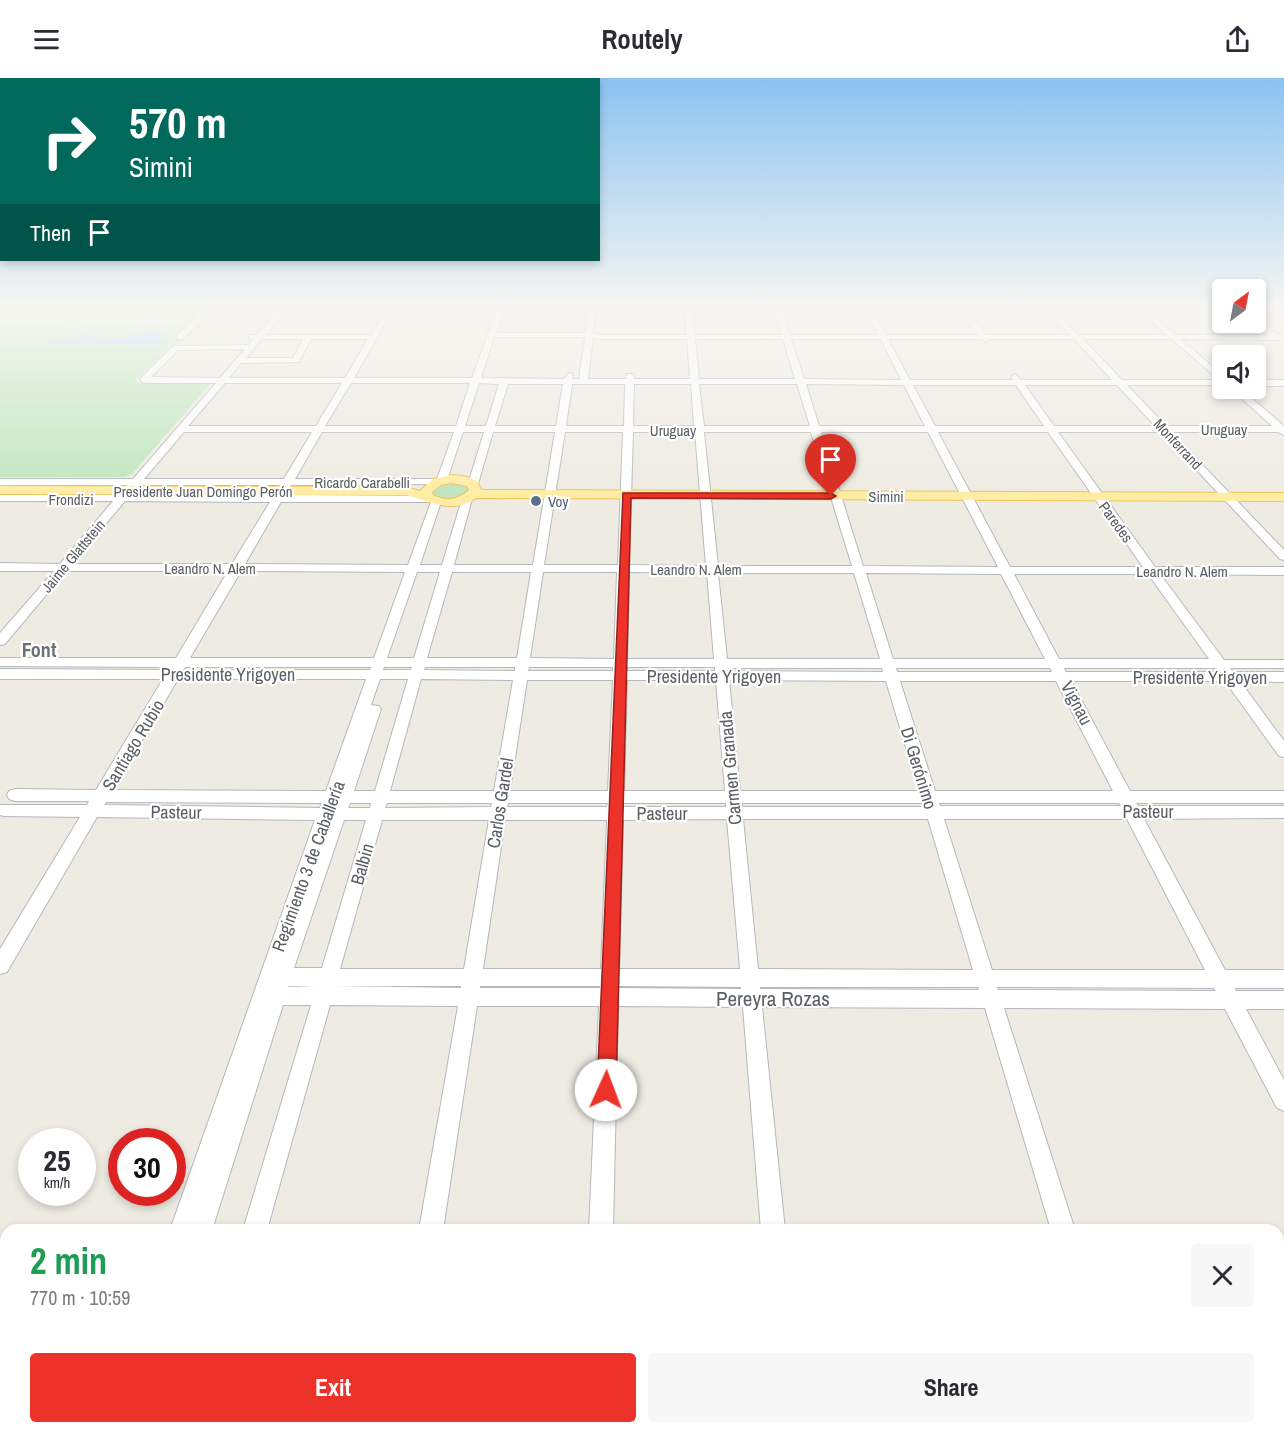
<!DOCTYPE html>
<meta charset="utf-8">
<style>
body{margin:0;font-family:"Archivo Narrow",sans-serif;background:#f7f7f7;color:#2b2b33;height:100vh;display:flex;flex-direction:column;font-size:22px;white-space:nowrap}
*{box-sizing:border-box;margin:0}
p{font-size:20px;color:#7c7c81}
.icon{flex:none;width:33px;height:33px;fill:none;stroke:currentColor;stroke-width:2;stroke-linecap:round;stroke-linejoin:round}
.map{position:relative;flex:1;overflow:hidden}
.details{position:absolute;left:0px;top:1146px;width:1284px;height:210px;display:flex;flex-direction:column;background:#fff;border-radius:18px 18px 0 0;box-shadow:0 3px 9px #0003}
.details>*{flex:none}
.top-card{position:absolute;left:0px;top:0px;width:600px;height:183px;box-shadow:0 3px 9px #0003;background:#00695c;color:#fff;overflow:hidden}
.needle{width:39px;rotate:32deg}
.tools{position:absolute;left:1212px;top:201px;display:grid;gap:12px}
.tools a{display:grid;place-items:center;width:54px;height:54px;border-radius:6px;background:#fff;box-shadow:0 3px 9px #0003;font-size:30px}
.speed{position:absolute;left:18px;top:1050px;display:flex;gap:12px;font-size:30px;font-weight:700;text-align:center}
.speed>*{display:grid;place-content:center;width:78px;height:78px;border-radius:50%;background:#fff;box-shadow:0 3px 9px #0003;line-height:1}
.speed small{font-size:15px;font-weight:400}
.speed .limit{border:9px solid #d22;background:#fff;color:#111}
.pin{position:absolute;display:grid;place-items:center;width:51px;height:51px;color:#fff;margin:-62px -26px;border-radius:50% 50% 50% 0;rotate:-45deg;box-shadow:0 0 6px #0007}
.pin .icon{rotate:45deg}
.me{position:absolute;width:66px;margin:-33px;rotate:2deg;stroke-linejoin:round;filter:drop-shadow(0 0 4px #0008)}
.turn{display:flex;align-items:center;gap:21px;height:126px;padding:0 30px;font-size:27px}
.turn .icon{width:78px;height:78px;stroke-width:2.5}
.turn b{display:block;font-size:42px;line-height:51px}
.then{display:flex;align-items:center;height:57px;padding:0 30px;background:#0003;gap:12px;font-size:22px}
.round{display:grid;place-items:center;flex:none;width:63px;height:63px;border-radius:6px;background:#f7f7f7}
.summary{display:flex;align-items:center;justify-content:space-between;height:102px;padding:0 30px}
h1{font-size:36px;font-weight:700;line-height:45px;color:#1e9e55}
.button{display:flex;gap:12px;margin-top:auto;padding:12px 30px}
.button a{flex:1;height:69px;border-radius:6px;background:#ec3229;color:#fff;font-size:24px;font-weight:700;line-height:69px;text-align:center}
.button a+a{background:#f7f7f7;color:#2b2b33}
header{display:flex;justify-content:space-between;align-items:center;height:78px;padding:0 30px;background:#fff;font-size:27px;font-weight:700}
.map>svg:first-child{display:block}
.education{fill:#e0dcd3}
.green{fill:#bfe6be}
.water{fill:#a0d9ff}
.lines{fill:none;stroke-linecap:round;stroke-linejoin:round}
.stream{stroke:#a0d9ff;stroke-width:1.5}
.minor-casing{stroke:#b5b8bd;stroke-width:2}
.major-casing{stroke:#f4c155;stroke-width:2}
.minor{fill:#fff;fill-rule:evenodd}
.major{fill:#ffeda5;fill-rule:evenodd}
.route{fill:#ec3229;stroke:#99201b;stroke-width:1.5}
.service-dot{fill:#5c6f8a;stroke:#fff;stroke-width:2}
.labels{text-anchor:middle;dominant-baseline:central;stroke-width:4.5;stroke-linejoin:round;paint-order:stroke}
.far-street-label{font-size:15px;fill:#5a5f63;stroke:#fff}
.far-service-label{font-size:15px;fill:#4e5e75;stroke:#fff;text-anchor:start}
.street-label{font-size:18px;fill:#5a5f63;stroke:#fff}
.neighbourhood-label{font-size:20px;font-weight:bold;fill:#6b7175;stroke:#fff}
.near-street-label{font-size:21px;fill:#5a5f63;stroke:#fff}
</style>
<header><svg class="icon" aria-label="menu" viewBox="0 0 24 24"><path d="M4 6h16M4 12h16M4 18h16"/></svg>Routely<svg class="icon" aria-label="share" viewBox="0 0 24 24"><path d="M12 15V3M7 8l5-5 5 5M5 13v7h14v-7"/></svg></header>
<div class="map">
<svg width="1284" height="1356" viewBox="0 0 1284 1356">
<rect width="100%" height="100%" fill="#eeebe2"/>
<rect class="education" x="605" y="1350" width="173" height="6"/>
<g class="green">
<polygon points="0,228 210,228 178,259 181,263 175,268 164,271 166,273 135,303 137,305 210,306 132,396 125,399 0,399"/>
<polygon points="457,402 472,410 457,423 434,421 430,413 434,407"/>
</g>
<path class="water" d="M148,253H158L162,257L159,259L173,266L37,265C49,264 79,257 88,258C114,260 123,262 148,253Z"/>
<g class="lines">
<polyline class="stream" points="58,233 59,237 91,250 86,258"/>
<defs>
<g id="minor">
<polygon points="209,228 217,228 183,261 177,261 177,257"/>
<path d="M282,228H290L266,257H371L389,228H395L354,300H472L498,228H505L496,255H586L589,228H596L593,255L599,257H687L684,228H691L695,257H782L773,228H780L790,257H878L863,228H870L886,257H978L956,228H964L986,257H1070L1043,228H1051L1078,257H1166L1134,228H1142L1176,257H1268L1253,246L1256,242L1278,257H1284V261L1277,262L1181,261L1222,297V307H1127L1166,348H1272L1230,310H1240L1284,348V357L1278,354H1171L1284,472V482L1280,481L1161,354H1058L1155,489H1284V497L1160,496L1224,582H1284V590H1230L1233,594H1284V604L1240,603L1284,663V679L1279,678L1225,603H1071L1130,713H1284V725H1136L1138,728H1284V740L1144,741L1225,892H1284V910H1235L1236,913H1284V931H1246L1284,1002V1033L1277,1030L1225,931L1004,930L1075,1152H1051L985,930L762,929L785,1152H761L743,929L618,928L613,1152H589L599,928H477L443,1152H419L458,928L330,927L267,1152H243L311,927H283L212,1152H170L315,742L97,739L7,894L0,896V871L80,739L5,738L0,737V727H87L89,723H15L9,721L7,717L9,713L15,711L96,712L163,601H0V591L169,592L171,589L0,588V580H176L228,493H66L5,566L0,567V555L54,493H0V485L60,486L113,423H0V417H119L127,407H0V401H133L216,305H144L140,302L141,300L173,268L249,267L253,261H249V257H257ZM494,259H585L579,301H573L572,296L569,295L564,301L481,300ZM593,259L597,261H687L690,301H634L633,296H627L626,301H588ZM262,261H303L293,280H246ZM311,261H368L345,300H229L241,285L299,284ZM695,261H783L795,301H699ZM791,261H881L901,302L804,301ZM888,261H981L986,264L989,261H1074L1112,302H1021L1015,296L1011,299L1013,302H910ZM1083,261H1172L1219,302H1122ZM245,271L220,300L151,299L178,272ZM225,305H342L316,348H188ZM351,305H470L456,348H325ZM479,305L499,306L486,348H465ZM508,306H563L556,348H495ZM572,306H625L624,348H566ZM634,306H691L694,348H633ZM699,306H797L810,348H704ZM806,306L904,307L925,348H819ZM913,307H1016L1044,348H935ZM1025,307H1117L1155,348H1054ZM184,354H312L284,401H144ZM322,354H454L437,401H295ZM463,354H484L468,406L473,409L478,406L493,354H555L533,487H454L472,421L471,419H463L462,421L442,487H420L441,424L430,418L285,417L291,407L441,406L447,402ZM565,354H623L618,487H544ZM633,354H695L706,488L629,487ZM704,354H811L852,488H718ZM821,354H928L998,489L863,488ZM938,354H1048L1143,489H1010ZM139,407H280L274,417H130ZM125,423L270,424L232,486H72ZM281,424H431L408,487L245,486ZM241,493L405,494L374,580H190ZM417,494H440L414,580H387ZM452,494H531L517,580H427ZM543,494H617L614,581L530,580ZM629,494L707,495L714,581H627ZM718,495H854L880,581H727ZM866,495L1001,496L1045,581H893ZM1014,496H1148L1209,581H1059ZM185,589H371L370,592H183ZM384,589H412L411,592H383ZM425,589H515V593L424,592ZM529,589H613V593H528ZM627,589H715V593H627ZM728,590H882L883,594L728,593ZM896,590H1050L1052,594H897ZM1064,590H1216L1219,594H1066ZM178,601H366L326,713L113,712ZM380,601H408L375,713H354L381,631L379,628L371,627ZM421,601L513,602L494,713H390ZM527,602H613L608,713H510ZM627,602H716L725,713H624ZM729,602L886,603L919,713H740ZM900,603H1056L1113,713H935ZM106,724L322,725L320,730L104,727ZM350,725H371L370,730H348ZM387,725H492L491,729L385,730ZM508,725H608L607,729H507ZM623,725H726V729H623ZM742,725H923L924,729H742ZM939,725H1119L1121,728H940ZM727,741L740,891H619L623,742ZM743,741H928L973,892L758,891ZM944,741H1127L1205,892H992ZM344,742H366L322,890H294ZM382,742H489L464,891H340ZM505,742H607L601,891H483ZM289,908H316L288,909ZM335,908H461V910ZM480,908H600V910H480ZM619,908L741,909V911L619,910ZM760,909H978L979,912L760,911ZM997,909L1214,910L1216,913L998,912Z"/>
<rect x="1256" y="302" width="28" height="6"/>
<rect x="1278" y="1219" width="6" height="24"/>
<polygon points="101,1350 147,1350 145,1356 99,1356"/>
<polygon points="185,1350 211,1350 209,1356 183,1356"/>
<polygon points="386,1350 412,1350 411,1356 385,1356"/>
<rect x="582" y="1350" width="26" height="6"/>
<rect x="778" y="1350" width="26" height="6"/>
<polygon points="1111,1350 1137,1350 1139,1356 1113,1356"/>
</g>
<path id="major" d="M451,397L464,398L477,403L481,412L1284,415V423L476,420C451,437 431,423 406,417L0,416V408L406,409L420,413L433,401ZM451,405L467,408L469,412C458,422 446,424 433,417L432,414L441,407Z"/>
</defs>
<use href="#minor" class="minor-casing"/>
<use href="#major" class="major-casing"/>
<use href="#minor" class="minor"/>
<use href="#major" class="major"/>
</g>
<linearGradient id="sky" x2="0" y2="1"><stop stop-color="#8bc3f1"/><stop offset="0.55" stop-color="#f7f6f2"/><stop offset="1" stop-color="#f7f6f2" stop-opacity="0"/></linearGradient>
<rect width="1284" height="418" fill="url(#sky)"/>
<polygon class="route" points="623,415 831,415 836,418 831,421 631,420 616,1012 613,1019 606,1022 599,1019 597,1012"/>
<circle class="service-dot" cx="536" cy="423" r="6"/>
<g class="labels">
<g class="far-street-label">
<text x="1224" y="351">Uruguay</text>
<text x="673" y="352">Uruguay</text>
<text transform="translate(1178 366) rotate(47)">Monferrand</text>
<text x="362" y="404">Ricardo Carabelli</text>
<text x="203" y="413">Presidente Juan Domingo Perón</text>
<text x="886" y="418">Simini</text>
<text x="71" y="421">Frondizi</text>
<text transform="translate(1116 444) rotate(54)">Paredes</text>
<text transform="translate(73 478) rotate(-50)">Jaime Glattstein</text>
<text x="210" y="490">Leandro N. Alem</text>
<text x="696" y="491">Leandro N. Alem</text>
<text x="1182" y="493">Leandro N. Alem</text>
</g>
<g class="far-service-label">
<text x="548" y="423">Voy</text>
</g>
<g class="street-label">
<text x="228" y="596">Presidente Yrigoyen</text>
<text x="714" y="598">Presidente Yrigoyen</text>
<text x="1200" y="599">Presidente Yrigoyen</text>
<text transform="translate(1077 625) rotate(62)">Vignau</text>
<text transform="translate(133 667) rotate(-59)">Santiago Rubio</text>
<text transform="translate(730 690) rotate(-95)">Carmen Granada</text>
<text transform="translate(919 690) rotate(73)">Di Gerónimo</text>
<text transform="translate(500 725) rotate(-81)">Carlos Gardel</text>
<text x="1148" y="733">Pasteur</text>
<text transform="translate(176 734) rotate(1)">Pasteur</text>
<text x="662" y="735">Pasteur</text>
<text transform="translate(362 786) rotate(-74)">Balbin</text>
<text transform="translate(308 788) rotate(-70)">Regimiento 3 de Caballería</text>
</g>
<g class="neighbourhood-label">
<text x="39" y="571">Font</text>
</g>
<g class="near-street-label">
<text x="773" y="920">Pereyra Rozas</text>
</g>
</g>
</svg>
<div class="tools">
<a><svg class="needle" viewBox="-14 -14 28 28"><path d="M0-13l5 13h-10z" fill="#e53935"/><path d="M0 13l5-13h-10z" fill="#7c7c81"/></svg></a>
<a><svg class="icon" aria-label="sound" viewBox="0 0 24 24"><path d="M4 9h4l5-4v14l-5-4H4zM17 9q2 3 0 6"/></svg></a>
</div>
<div class="speed"><div>25<small>km/h</small></div><div class="limit">30</div></div>
<div class="pin" style="left:831px;top:418px;background:#d93025"><svg class="icon" aria-label="arrive" viewBox="0 0 24 24"><path d="M6 21V4h12l-3 4 3 4H6"/></svg></div>
<svg class="me" style="left:606px;top:1012px" viewBox="-20 -20 40 40"><circle r="19" fill="#fff"/><path d="M0-13L10 11 0 6-10 11z" fill="#ec3229"/></svg>
<div class="top-card">
<div class="turn"><svg class="icon" aria-label="right" viewBox="0 0 24 24"><path d="M7 20v-9h11M14 6l5 5-5 5"/></svg><div><b>570 m</b>Simini</div></div>
<div class="then">Then<svg class="icon" aria-label="arrive" viewBox="0 0 24 24"><path d="M6 21V4h12l-3 4 3 4H6"/></svg></div>
</div>
<section class="details">
<div class="summary"><div><h1>2 min</h1><p>770 m · 10:59</p></div><a class="round"><svg class="icon" aria-label="close" viewBox="0 0 24 24"><path d="M6 6l12 12M18 6L6 18"/></svg></a></div>
<div class="button"><a>Exit</a><a>Share</a></div>
</section>
</div>
